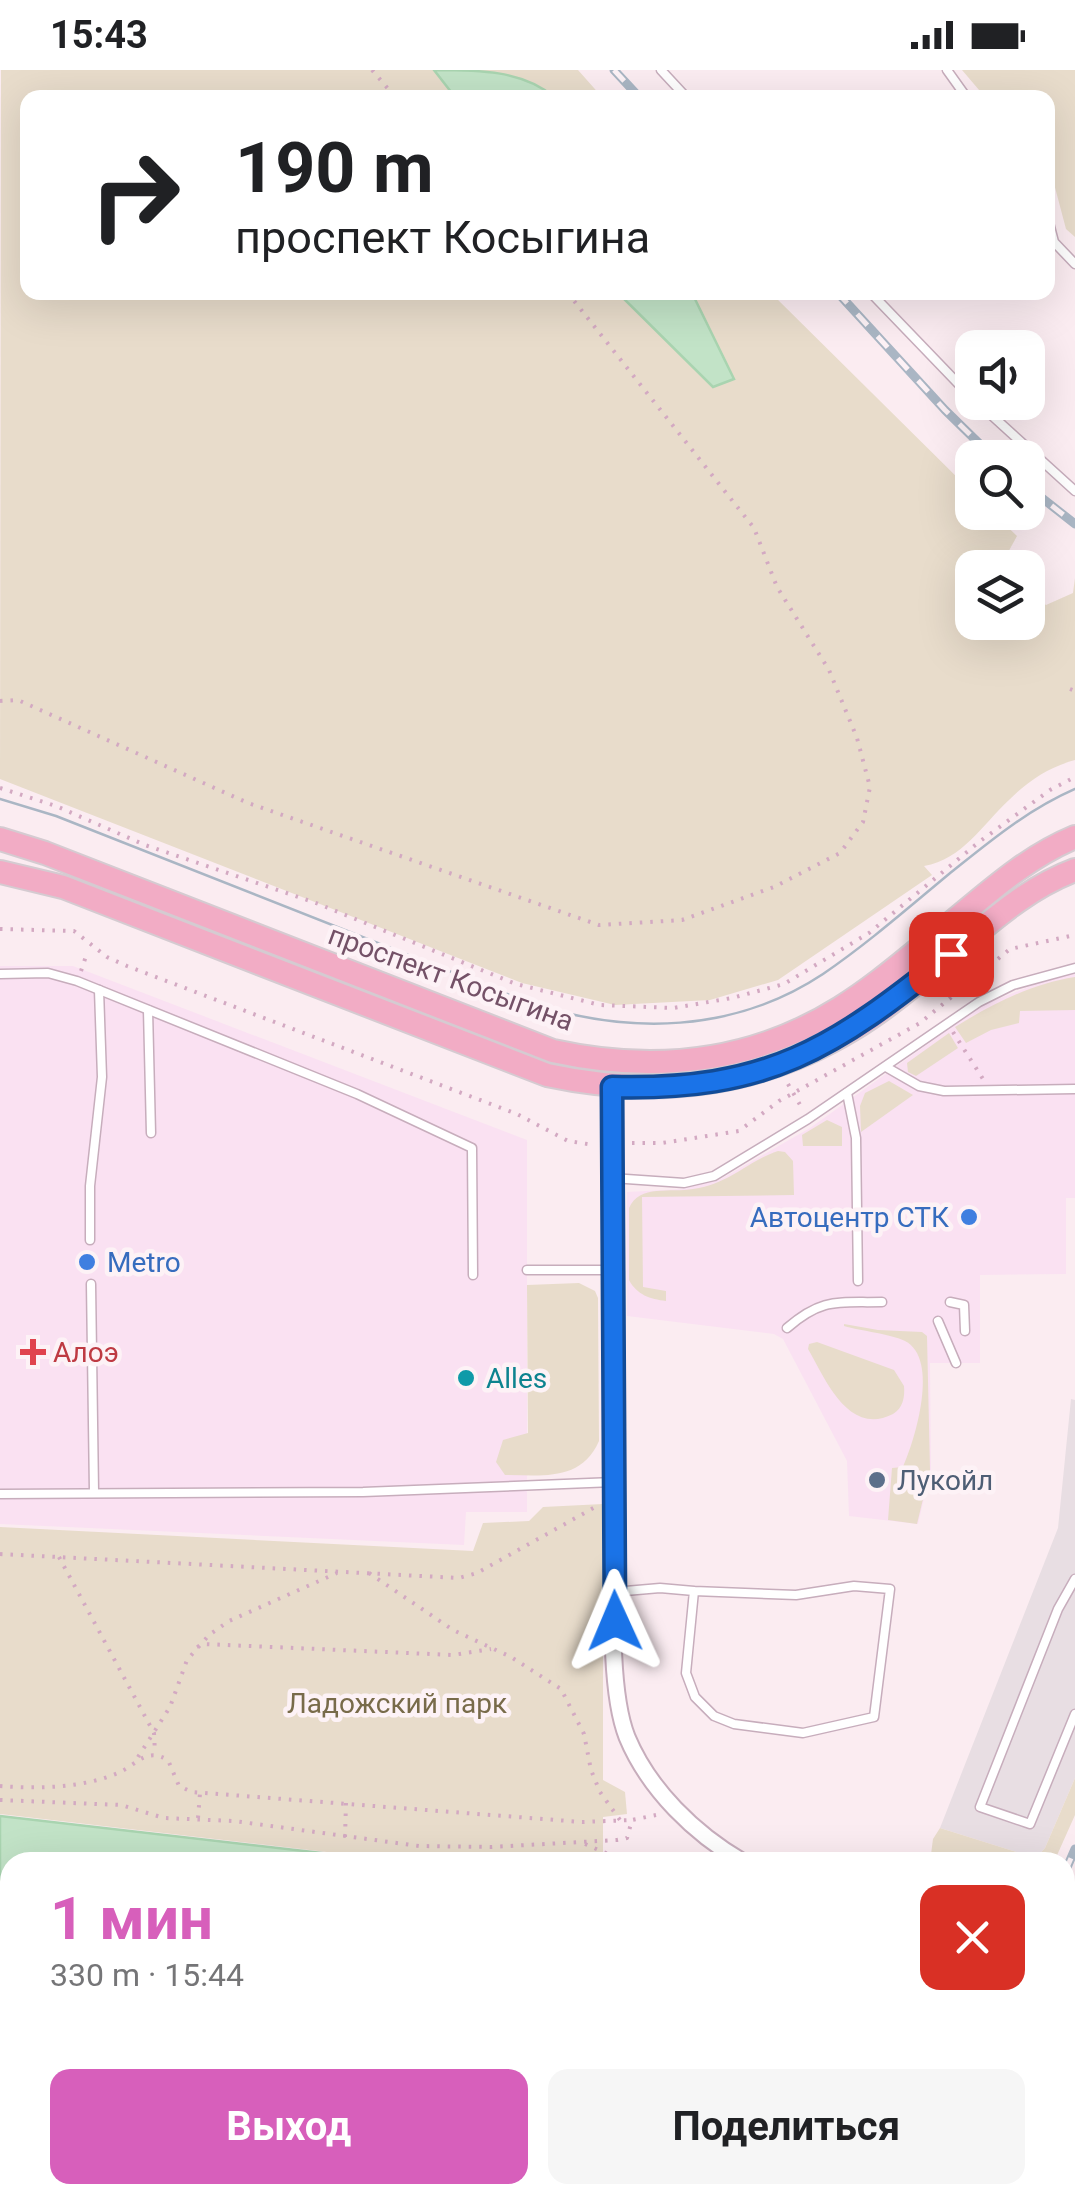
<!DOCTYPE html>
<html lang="ru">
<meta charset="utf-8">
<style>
body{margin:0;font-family:Roboto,sans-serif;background:#f6f6f6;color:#202124;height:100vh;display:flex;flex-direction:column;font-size:38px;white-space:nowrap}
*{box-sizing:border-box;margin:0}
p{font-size:32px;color:#757577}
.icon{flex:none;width:55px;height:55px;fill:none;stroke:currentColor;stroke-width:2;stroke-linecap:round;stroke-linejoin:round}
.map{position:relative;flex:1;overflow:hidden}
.sheet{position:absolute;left:0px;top:1782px;width:1075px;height:352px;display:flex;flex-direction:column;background:#fff;border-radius:30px 30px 0 0;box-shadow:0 10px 40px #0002}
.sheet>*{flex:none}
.guide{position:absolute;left:20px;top:20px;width:1035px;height:210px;border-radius:20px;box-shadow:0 10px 40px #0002;background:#fff;color:#202124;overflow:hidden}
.fabs{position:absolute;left:955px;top:260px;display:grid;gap:20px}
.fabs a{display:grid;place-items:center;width:90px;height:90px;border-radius:20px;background:#fff;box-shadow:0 10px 40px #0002;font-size:50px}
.pin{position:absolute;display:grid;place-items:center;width:85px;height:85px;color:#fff;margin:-42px;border-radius:20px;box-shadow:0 5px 15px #0006}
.me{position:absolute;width:110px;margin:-55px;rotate:359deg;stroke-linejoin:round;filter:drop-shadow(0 0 8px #0008)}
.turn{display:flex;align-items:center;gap:35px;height:210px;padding:0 50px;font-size:45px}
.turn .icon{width:130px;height:130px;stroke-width:2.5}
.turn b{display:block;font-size:70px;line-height:85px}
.round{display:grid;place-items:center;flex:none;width:105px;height:105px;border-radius:20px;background:#f6f6f6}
.overview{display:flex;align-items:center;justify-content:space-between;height:170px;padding:0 50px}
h1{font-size:60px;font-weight:700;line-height:75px;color:#d75fbb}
.button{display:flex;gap:20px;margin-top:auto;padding:20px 50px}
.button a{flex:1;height:115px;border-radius:20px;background:#d75fbb;color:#fff;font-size:40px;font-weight:700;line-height:115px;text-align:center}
.button a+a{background:#f6f6f6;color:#202124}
.status{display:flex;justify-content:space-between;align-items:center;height:70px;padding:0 50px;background:#fff;direction:ltr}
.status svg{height:28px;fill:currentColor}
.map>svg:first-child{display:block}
.commercial{fill:#fae1f2}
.industrial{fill:#e8dee3}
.green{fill:#e8dccb}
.water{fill:#c2e3c7;stroke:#a9d4b0;stroke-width:2.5}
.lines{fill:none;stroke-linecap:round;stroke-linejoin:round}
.lane-casing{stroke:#c7adbc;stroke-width:11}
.street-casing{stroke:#c7adbc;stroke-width:19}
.primary-casing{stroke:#d5cbd1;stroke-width:26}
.path{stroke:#d3a9c2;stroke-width:4;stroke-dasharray:2.5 8;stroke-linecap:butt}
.lane{stroke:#fff;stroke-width:8}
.street{stroke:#fff;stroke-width:15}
.primary{stroke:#f2acc5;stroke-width:22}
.tram{stroke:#aab6c4;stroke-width:2.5}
.rail-casing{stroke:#aab6c4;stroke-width:9}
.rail{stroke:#fdf2f6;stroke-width:5;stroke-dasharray:15;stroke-linecap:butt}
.route-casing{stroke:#114b97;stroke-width:25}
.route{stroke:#1a73e8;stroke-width:18}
.shop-dot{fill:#3f7fe0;stroke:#fdf2f6;stroke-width:4}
.health-dot{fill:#e0444e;stroke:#fdf2f6;stroke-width:4}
.culture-dot{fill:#0f9aa8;stroke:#fdf2f6;stroke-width:4}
.service-dot{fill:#5c6f8a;stroke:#fdf2f6;stroke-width:4}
.labels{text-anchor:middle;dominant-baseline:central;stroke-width:9;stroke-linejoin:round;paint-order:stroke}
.street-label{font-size:28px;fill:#745167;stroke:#fdf2f6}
.shop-label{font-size:28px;fill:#366cbe;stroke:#fdf2f6;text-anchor:end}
.health-label{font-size:28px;fill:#be3a42;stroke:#fdf2f6;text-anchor:start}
.culture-label{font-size:28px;fill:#0d838f;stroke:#fdf2f6;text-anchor:start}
.service-label{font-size:28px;fill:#4e5e75;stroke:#fdf2f6;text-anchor:start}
.park-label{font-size:28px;fill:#786b4a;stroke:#fdf2f6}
</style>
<div class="status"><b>15:43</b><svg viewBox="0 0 49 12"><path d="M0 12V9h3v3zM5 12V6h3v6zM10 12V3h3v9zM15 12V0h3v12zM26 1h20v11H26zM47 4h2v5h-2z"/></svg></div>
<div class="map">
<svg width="1075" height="2134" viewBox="0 0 1075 2134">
<rect width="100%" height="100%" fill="#fbecf1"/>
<g class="commercial">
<polygon points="0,896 73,896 527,1070 527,1442 466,1442 464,1475 0,1454"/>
<polygon points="1075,904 1075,1128 1066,1128 1066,1204 980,1205 980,1293 930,1293 931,1399 918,1454 849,1446 847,1391 783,1269 774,1264 627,1246 627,1122 683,1119 721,1109 810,1058 981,936 1053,907"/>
</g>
<g class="industrial">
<polygon points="1071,1329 1075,1330 1075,1708 1045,1778 1036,1788 940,1758 1058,1458"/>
<polygon points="0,1923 10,1923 10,2125 904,2125 901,2134 0,2134"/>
<polygon points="1065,2032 1075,2036 1075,2134 963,2134 967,2125 1065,2125"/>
</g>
<g class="green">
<path d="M1,0H578L602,27L28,28V222L771,223L972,422V442L993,443L1017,466L1000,497L972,498V552H1028V521L1046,535L1073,523L1075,508V690C1049,697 1028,711 1009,730C982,755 963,789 924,796L932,805L778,910L710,930L615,935L522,913L0,709Z"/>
<polygon points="962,0 1075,0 1075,167 1066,159 1048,91 1048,28 985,27"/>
<path d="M1075,907V940L1020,941L1019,953L991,960L966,973L955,957C992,934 1031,914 1075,907Z"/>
<polygon points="949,963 958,978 916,1006 908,1002 907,993"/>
<polygon points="889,1011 913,1025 861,1062 860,1036 865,1023"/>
<polygon points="827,1050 842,1057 842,1076 803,1076 802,1065"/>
<path d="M778,1081L785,1082L793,1091L794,1125L642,1127L643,1217L666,1221V1231C650,1229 637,1225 629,1210V1138C639,1114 671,1123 693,1119C732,1113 745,1092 778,1081Z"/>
<path d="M579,1213L595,1221L598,1228L599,1371C581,1412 542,1405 505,1405L496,1392L503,1370L528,1363L527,1215Z"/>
<path d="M844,1254L878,1260L922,1262L927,1266L930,1400L917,1454L888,1450L892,1398L903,1397C915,1370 940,1289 905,1271C891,1264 861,1261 844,1256Z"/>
<path d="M817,1272L894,1300L904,1316C905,1327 903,1338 893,1344C848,1367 825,1308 808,1279L809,1274Z"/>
<polygon points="603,1434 603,1710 625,1722 627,1744 603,1747 603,1792 387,1789 0,1744 0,1457 473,1481 483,1453 529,1451 543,1437"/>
<polygon points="1075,1708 1075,1745 1054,1792 930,1792 933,1769 940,1758 1036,1788 1045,1778"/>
</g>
<g class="water">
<path d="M434,0C477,0 523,0 554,27H455Z"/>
<polygon points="618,223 692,223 734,309 713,317"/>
<polygon points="0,1746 383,1790 393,1792 10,1792 10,1886 0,1885"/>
<polygon points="1065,1893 1075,1897 1075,2036 1065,2031"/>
</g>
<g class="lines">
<defs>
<g id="lane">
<polyline points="661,0 687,28"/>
<polyline points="947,0 967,28"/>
<polyline points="1048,149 1054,172 1075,194"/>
<polyline points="870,222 972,328"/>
<polyline points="977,332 1075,421"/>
<polyline points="0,904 48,903 77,911 357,1024 472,1078 473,1205"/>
<polyline points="148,940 151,1063"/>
<polyline points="886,997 919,1016 944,1021 1075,1019"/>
<polyline points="847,1023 856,1068 858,1211"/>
<polyline points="612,1108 684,1113 714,1106 808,1049 979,932 1013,915 1075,898"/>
<polyline points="90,1170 90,1116 102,1007 99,920"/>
<polyline points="527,1200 613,1200"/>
<polyline points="91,1214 94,1422"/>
<polyline points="950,1232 964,1235 965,1261"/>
<polyline points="938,1251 956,1293"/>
<path d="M787,1258C823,1227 838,1233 882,1232"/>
<polyline points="0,1424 363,1422 614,1412"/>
<polyline points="1075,1509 1058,1539 980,1737 1030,1754 1075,1644"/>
<polyline points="614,1522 660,1518 694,1521 686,1603 695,1627 714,1646 734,1654 803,1663 874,1647 890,1519 854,1516 796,1525 694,1521"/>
<polyline points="1065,1880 1075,1889"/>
<polyline points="158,2134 163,2125"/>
<polyline points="876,2134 880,2125"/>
<polyline points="1027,2134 1032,2125"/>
</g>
<g id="street">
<path d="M612,1017C613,1163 613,1310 614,1456C614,1513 607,1616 627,1667C649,1720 695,1764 743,1792"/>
<polyline points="1065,1871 1075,1875"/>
</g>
<g id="primary">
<path d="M0,769L45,783L553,981C653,1003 752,993 840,938C879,914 914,882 950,854C990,821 1027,787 1075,767"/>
<path d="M0,802L63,817L547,1005C654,1028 758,1017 853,959C886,939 915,914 944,890C985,857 1024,819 1075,800"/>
</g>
</defs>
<use href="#lane" class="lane-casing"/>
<use href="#street" class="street-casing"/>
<use href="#primary" class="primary-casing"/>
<g class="path">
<polyline points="372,0 396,28"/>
<polyline points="1070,619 1075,621"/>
<polyline points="0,631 18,630 248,733 599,855 682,850 774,817 840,783 863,752 870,717 857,668 829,600 777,517 754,458 567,222"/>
<polyline points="0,718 56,736 145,775 316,833 516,914 600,935 673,938 732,928 784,914 869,863 979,772 1050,720 1075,707"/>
<polyline points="0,859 74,861 107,887 127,896 517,1044 568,1071 594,1075"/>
<polyline points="81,901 86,886"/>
<polyline points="953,962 983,1009"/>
<polyline points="788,1014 803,1040"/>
<polyline points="632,1073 662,1073 739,1061 779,1031 920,953 1010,879 1075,865"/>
<polyline points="0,1484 459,1508 477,1503 597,1436"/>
<polyline points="59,1487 154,1663 155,1683"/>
<polyline points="369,1503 453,1560 511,1587 561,1619 584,1664 591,1700 600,1722 620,1750"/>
<polyline points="197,1577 204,1574 453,1585 491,1579"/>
<polyline points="138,1687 170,1637 187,1590 209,1565 229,1551 337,1503"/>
<path d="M0,1716C38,1719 83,1718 118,1703C138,1694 146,1677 168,1690L179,1716L192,1722L582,1752L632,1750"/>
<polyline points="0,1730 121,1735 164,1748 234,1751 419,1776 491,1777 617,1770 627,1768 632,1750 656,1745"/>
<polyline points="198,1748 200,1723"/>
<polyline points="345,1767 346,1733"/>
<polyline points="585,1774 626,1792"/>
</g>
<use href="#lane" class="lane"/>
<use href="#street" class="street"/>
<use href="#primary" class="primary"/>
<path class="tram" d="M0,729L56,746L530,933C629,965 734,963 823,904C867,874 908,838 949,804C989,772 1027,740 1075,719"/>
<defs>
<g id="rail">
<polyline points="614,0 640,28"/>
<polyline points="837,222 945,340 994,388"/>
<polyline points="1028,417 1075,454"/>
<polyline points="1065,1802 1075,1779"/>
<polyline points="916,2134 920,2125"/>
</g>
</defs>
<use href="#rail" class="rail-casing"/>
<use href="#rail" class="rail"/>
</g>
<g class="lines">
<defs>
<path id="route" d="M615,1551L612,1017C768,1021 833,979 951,884"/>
</defs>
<use href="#route" class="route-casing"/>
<use href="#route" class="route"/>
</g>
<g class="shop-dot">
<circle cx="969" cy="1147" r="10"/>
<circle cx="87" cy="1192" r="10"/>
</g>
<path class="health-dot" d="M28 1267h10v10h10v10h-10v10h-10v-10h-10v-10h10z"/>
<circle class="culture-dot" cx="466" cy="1308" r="10"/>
<circle class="service-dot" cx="877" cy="1410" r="10"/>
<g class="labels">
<g class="street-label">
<text transform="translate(451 908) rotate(20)">проспект Косыгина</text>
</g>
<g class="shop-label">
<text x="949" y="1147">Автоцентр СТК</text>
<text x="107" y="1192" text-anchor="start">Metro</text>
</g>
<g class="health-label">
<text x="53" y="1282">Алоэ</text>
</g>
<g class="culture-label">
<text x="486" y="1308">Alles</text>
</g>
<g class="service-label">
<text x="897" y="1410">Лукойл</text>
</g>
<g class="park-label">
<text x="397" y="1633">Ладожский парк</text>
</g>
</g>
</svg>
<div class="fabs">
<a><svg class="icon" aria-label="sound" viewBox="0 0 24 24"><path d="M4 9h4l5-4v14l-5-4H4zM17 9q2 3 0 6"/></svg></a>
<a><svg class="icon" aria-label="search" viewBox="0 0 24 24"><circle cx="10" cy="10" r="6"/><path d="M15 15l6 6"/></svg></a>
<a><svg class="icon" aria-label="layers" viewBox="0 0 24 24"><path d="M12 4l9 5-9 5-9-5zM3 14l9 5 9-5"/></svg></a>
</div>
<div class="pin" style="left:951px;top:884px;background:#d93025"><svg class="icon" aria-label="arrive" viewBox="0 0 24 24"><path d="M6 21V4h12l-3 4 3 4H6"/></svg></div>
<svg class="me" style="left:615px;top:1551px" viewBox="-20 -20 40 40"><path d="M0-17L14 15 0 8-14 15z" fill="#1a73e8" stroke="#fff" stroke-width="4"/></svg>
<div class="guide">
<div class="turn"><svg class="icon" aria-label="right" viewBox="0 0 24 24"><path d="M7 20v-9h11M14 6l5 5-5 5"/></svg><div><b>190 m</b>проспект Косыгина</div></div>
</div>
<section class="sheet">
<div class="overview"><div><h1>1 мин</h1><p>330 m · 15:44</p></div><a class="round" style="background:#d93025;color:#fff"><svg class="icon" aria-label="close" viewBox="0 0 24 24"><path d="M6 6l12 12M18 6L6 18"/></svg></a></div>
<div class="button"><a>Выход</a><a>Поделиться</a></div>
</section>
</div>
